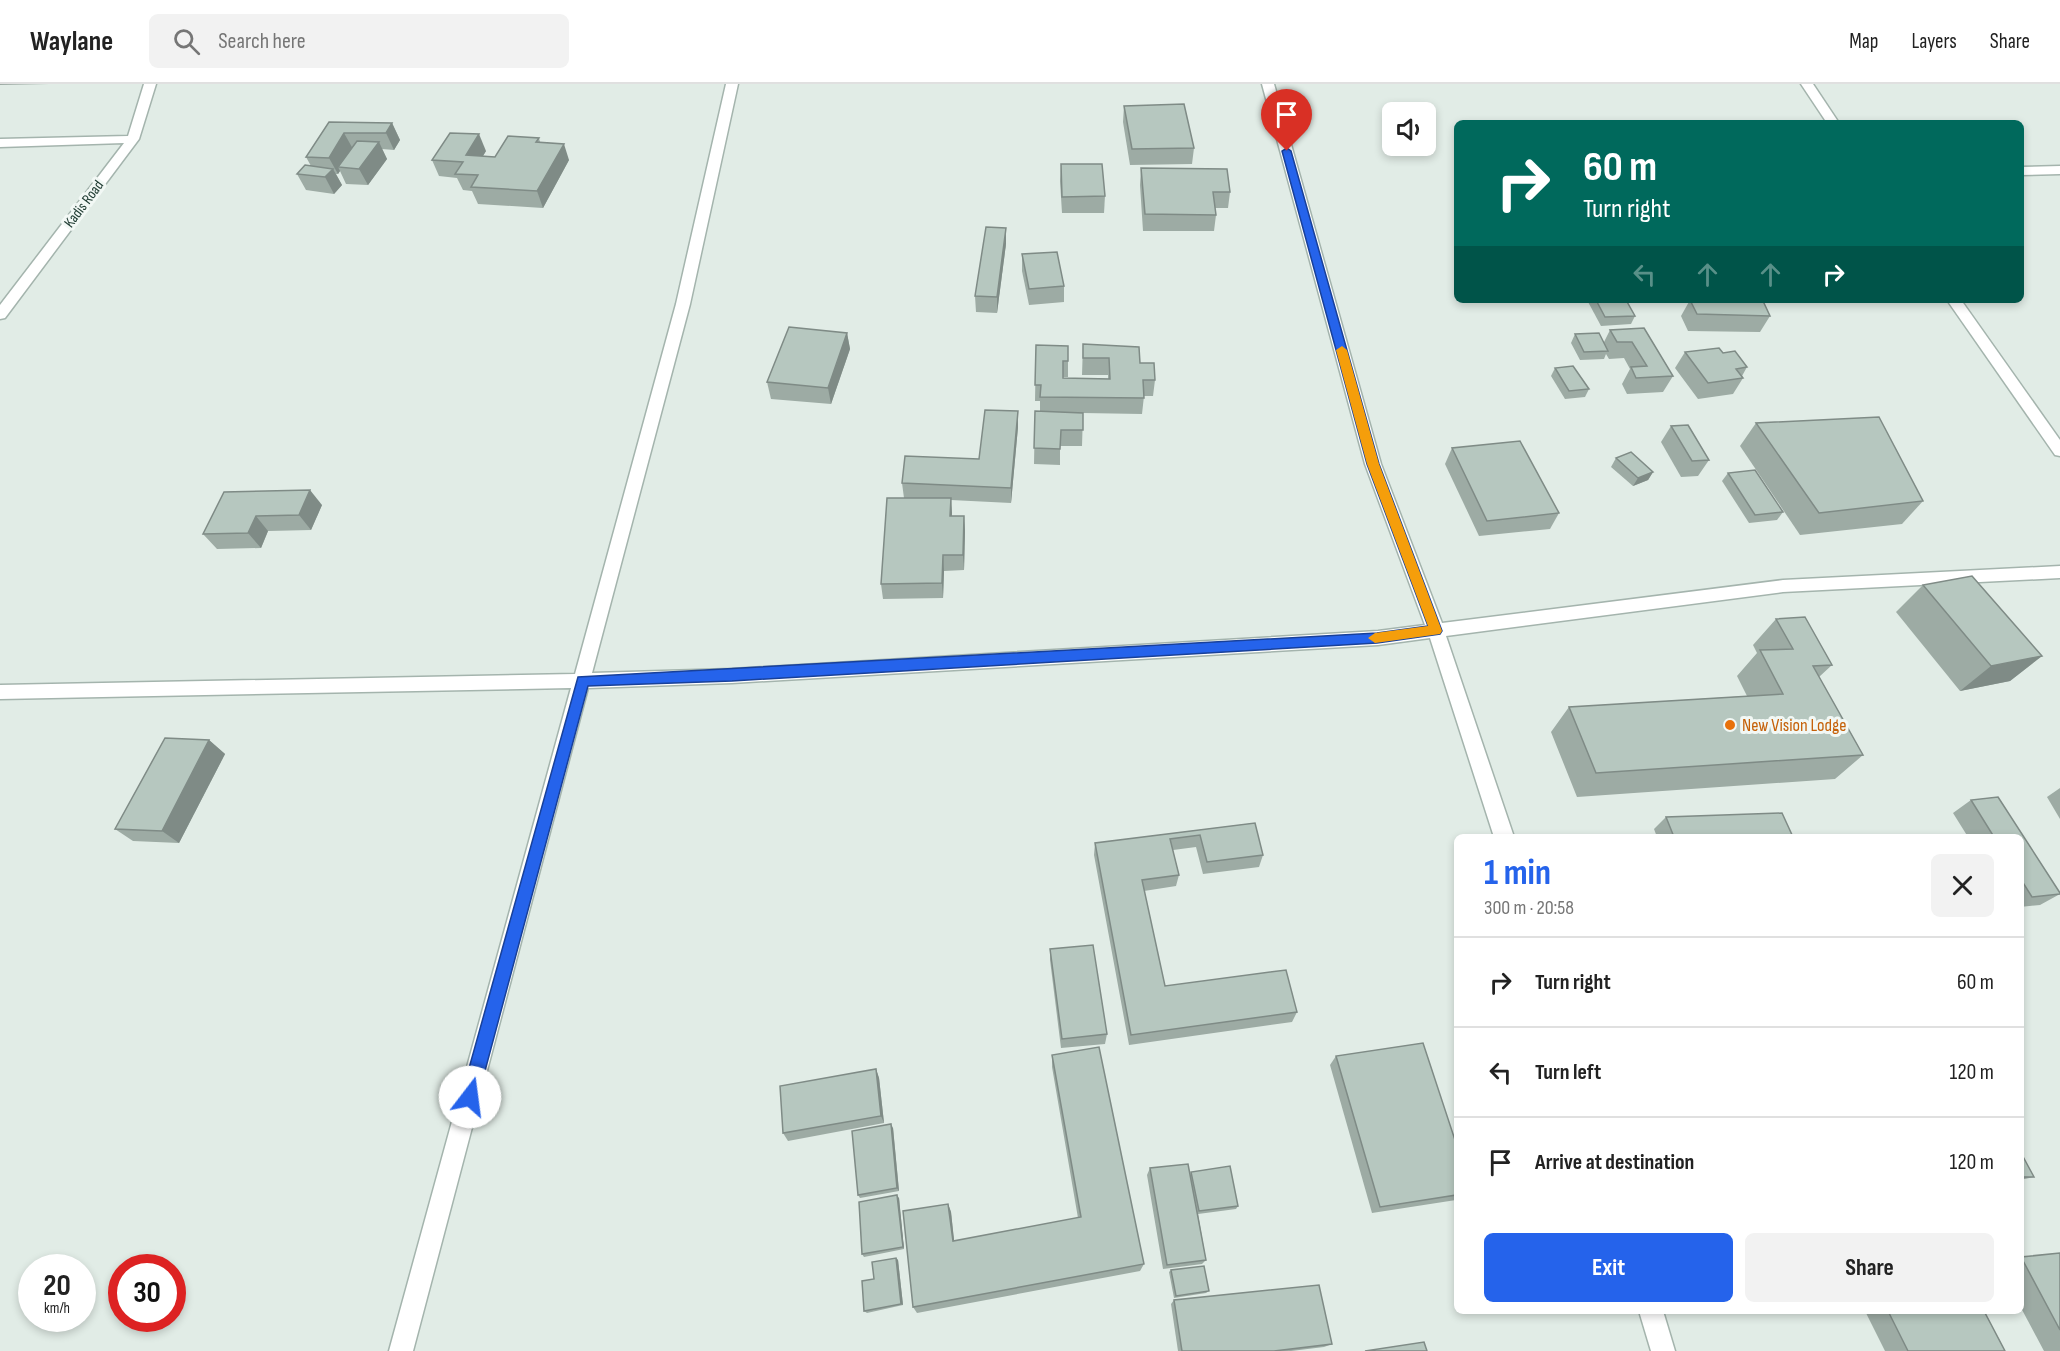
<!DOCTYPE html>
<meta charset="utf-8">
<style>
body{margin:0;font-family:"Sofia Sans Condensed",sans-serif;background:#f2f2f2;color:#222;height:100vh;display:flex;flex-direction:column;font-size:22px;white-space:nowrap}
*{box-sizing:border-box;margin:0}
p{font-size:20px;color:#767676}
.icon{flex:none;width:33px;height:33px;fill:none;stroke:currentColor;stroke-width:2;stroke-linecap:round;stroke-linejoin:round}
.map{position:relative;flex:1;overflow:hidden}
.sheet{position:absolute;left:1454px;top:750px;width:570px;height:480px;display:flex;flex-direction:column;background:#fff;border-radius:9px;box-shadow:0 3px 9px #0003}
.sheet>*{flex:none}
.hud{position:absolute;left:1454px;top:36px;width:570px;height:183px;border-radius:9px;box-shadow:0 3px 9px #0003;background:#00695c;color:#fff;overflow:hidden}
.controls{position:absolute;left:1382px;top:18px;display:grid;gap:12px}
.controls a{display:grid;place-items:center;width:54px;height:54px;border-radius:9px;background:#fff;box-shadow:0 3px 9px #0003;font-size:30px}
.speed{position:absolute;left:18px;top:1170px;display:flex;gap:12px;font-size:30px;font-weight:700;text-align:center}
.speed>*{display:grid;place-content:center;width:78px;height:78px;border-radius:50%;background:#fff;box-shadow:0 3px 9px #0003;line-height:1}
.speed small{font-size:15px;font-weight:400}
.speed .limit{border:9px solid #d22;background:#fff;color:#111}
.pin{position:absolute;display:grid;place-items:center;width:51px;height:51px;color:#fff;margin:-62px -26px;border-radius:50% 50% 50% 0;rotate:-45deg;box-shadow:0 0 6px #0007}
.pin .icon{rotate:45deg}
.me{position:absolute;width:66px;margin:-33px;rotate:15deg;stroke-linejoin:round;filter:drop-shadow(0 0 4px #0008)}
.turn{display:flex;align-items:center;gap:21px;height:126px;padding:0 30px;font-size:27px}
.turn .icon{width:78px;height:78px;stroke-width:2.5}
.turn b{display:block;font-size:42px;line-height:51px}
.lanes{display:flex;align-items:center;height:57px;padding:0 30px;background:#0003;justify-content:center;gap:30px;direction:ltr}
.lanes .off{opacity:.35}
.round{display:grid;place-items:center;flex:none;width:63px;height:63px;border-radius:9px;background:#f2f2f2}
.headline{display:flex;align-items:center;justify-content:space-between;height:102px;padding:0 30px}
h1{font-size:36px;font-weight:700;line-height:45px;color:#2563eb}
.button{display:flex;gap:12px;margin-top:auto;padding:12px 30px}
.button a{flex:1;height:69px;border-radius:9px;background:#2563eb;color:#fff;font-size:24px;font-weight:700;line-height:69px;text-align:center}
.button a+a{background:#f2f2f2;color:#222}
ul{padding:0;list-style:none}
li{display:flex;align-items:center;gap:18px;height:90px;padding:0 30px;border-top:2px solid #e0e0e0}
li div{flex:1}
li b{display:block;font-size:22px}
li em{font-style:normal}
header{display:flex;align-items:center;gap:36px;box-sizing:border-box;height:84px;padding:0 30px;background:#fff;border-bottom:2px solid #e0e0e0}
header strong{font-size:28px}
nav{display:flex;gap:33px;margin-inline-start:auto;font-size:21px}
.search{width:420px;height:54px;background:#f2f2f2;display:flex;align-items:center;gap:15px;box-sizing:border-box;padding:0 21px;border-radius:9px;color:#767676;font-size:22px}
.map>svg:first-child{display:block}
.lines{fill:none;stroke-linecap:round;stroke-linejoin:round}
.minor-casing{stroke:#a4b4ad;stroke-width:3}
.minor{fill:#fff;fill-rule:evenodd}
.wall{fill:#9daba4}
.shaded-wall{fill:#7f8b86}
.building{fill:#b6c7bf;stroke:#7f8b86;stroke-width:1.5}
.route{fill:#2563eb;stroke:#184099;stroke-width:1.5}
.slow{fill:#f59e0b}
.food-dot{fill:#e8710a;stroke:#f2f8f5;stroke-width:2}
.labels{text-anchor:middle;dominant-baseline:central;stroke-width:6;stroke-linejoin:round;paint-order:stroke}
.far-street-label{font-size:15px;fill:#213d34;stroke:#f2f8f5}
.food-label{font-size:18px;fill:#c56008;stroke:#f2f8f5;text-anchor:start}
</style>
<header>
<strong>Waylane</strong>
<div class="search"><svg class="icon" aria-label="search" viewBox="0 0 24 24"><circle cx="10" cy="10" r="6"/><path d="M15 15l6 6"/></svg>Search here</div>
<nav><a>Map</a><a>Layers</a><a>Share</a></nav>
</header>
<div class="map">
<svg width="2060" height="1267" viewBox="0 0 2060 1267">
<rect width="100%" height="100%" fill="#e1ece6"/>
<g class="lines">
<defs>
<g id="minor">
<polygon points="144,0 156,0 139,55 5,234 0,235 0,221 124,59 0,63 0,55 128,52"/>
<polygon points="726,0 738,0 690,220 592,589 732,585 1378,547 1425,541 1365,380 1262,0 1274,0 1381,380 1442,539 1783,496 2060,482 2060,494 1783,508 1446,552 1514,753 1494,753 1430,554 1378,561 732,599 588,604 413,1267 389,1267 571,604 0,615 0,601 575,590 676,220"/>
<polygon points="1801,0 1813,0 1839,39 1827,39"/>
<polygon points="2060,82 2060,90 2020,91 2020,83"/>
<polygon points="1947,216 1961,216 2060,356 2060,372 2055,371"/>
<polygon points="1639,1227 1663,1227 1675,1267 1651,1267"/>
</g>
</defs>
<use href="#minor" class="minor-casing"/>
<use href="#minor" class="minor"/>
</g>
<g class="wall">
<polygon points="0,0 49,0 0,1"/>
<polygon points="1124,22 1194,64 1192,80 1130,81 1123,38"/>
<polygon points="329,38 392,39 400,56 394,66 382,65 387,75 368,101 346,100 340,87 338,90 336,90 342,101 334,110 306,106 297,90 311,82 306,73"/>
<polygon points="539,54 540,58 569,76 543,124 478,120 472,107 463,106 457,94 439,92 432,76 486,67 483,72 495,73"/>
<polygon points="1061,80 1105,112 1104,129 1062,129 1060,97"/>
<polygon points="1141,84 1230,108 1228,124 1215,124 1216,131 1214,147 1143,147 1140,101"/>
<polygon points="1006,160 997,229 976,228 975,212"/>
<polygon points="1022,170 1064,202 1064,218 1029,221 1022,187"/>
<polygon points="1587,216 1626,216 1635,232 1631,240 1601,242"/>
<polygon points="1690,216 1770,232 1760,248 1688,247 1681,232"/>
<polygon points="1644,244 1673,292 1663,308 1627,310 1622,300 1630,285 1624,274 1609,275 1606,270 1604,275 1580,276 1571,259 1575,250 1604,258 1610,246"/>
<polygon points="847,249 850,265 831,320 771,315 767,298"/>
<polygon points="1083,260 1140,279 1155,296 1153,312 1144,312 1142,330 1083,329 1082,362 1060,362 1060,381 1034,380 1035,327 1040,328 1040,317 1035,317 1036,261 1068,277 1068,293 1063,293 1063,294 1108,295 1108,291 1082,291"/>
<polygon points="1685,268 1723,269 1747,283 1742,292 1743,294 1733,310 1698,315 1675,284"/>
<polygon points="1555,284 1589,305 1585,313 1565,315 1551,292"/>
<polygon points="1018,327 1018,343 1011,419 951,416 952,432 964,432 965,447 964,486 944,487 943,514 883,515 881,500 904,414 902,399 979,375"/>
<polygon points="1756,339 1923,417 1902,440 1800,451 1740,362"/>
<polygon points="1671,342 1709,376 1698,392 1681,393 1661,358"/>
<polygon points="1452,364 1559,429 1550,445 1479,452 1445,380"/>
<polygon points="1616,374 1653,388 1648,396 1633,402 1611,383"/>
<polygon points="1728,389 1783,428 1777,436 1749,439 1722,397"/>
<polygon points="224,408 322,421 311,446 268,447 261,464 217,465 203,450"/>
<polygon points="1923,501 2042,572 2010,597 1960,607 1896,528"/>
<polygon points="1776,535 1832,581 1819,593 1863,671 1835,695 1577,713 1551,648 1569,623 1747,612 1737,592 1757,569 1753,561"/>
<polygon points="209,656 225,670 179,759 133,757 115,745"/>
<polygon points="2060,704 2060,735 2047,713"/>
<polygon points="1998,713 2060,809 2060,810 2040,821 2020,823 2020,753 1968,753 1953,729 1971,716"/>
<polygon points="1666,733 1793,753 1657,753 1654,745"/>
<polygon points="1255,739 1263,771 1259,783 1203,790 1196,763 1173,766 1179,791 1176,802 1144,807 1165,902 1297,928 1292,938 1129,961 1094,771 1095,759"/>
<polygon points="1050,865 1107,950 1105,960 1061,964 1050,876"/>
<polygon points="1052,971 1144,1180 1140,1187 917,1229 913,1223 948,1120 951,1128 954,1157 1078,1134 1052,983"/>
<polygon points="1336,972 1456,1059 1456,1116 1372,1129 1330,981"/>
<polygon points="876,985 879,994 884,1039 788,1057 783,1049"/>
<polygon points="893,1044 899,1107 860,1114 858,1111"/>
<polygon points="2020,1067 2034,1093 2020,1096"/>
<polygon points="1150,1084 1190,1091 1191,1088 1238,1122 1236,1125 1198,1130 1206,1176 1202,1180 1163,1185 1147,1091"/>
<polygon points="899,1114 904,1165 864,1173 862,1170"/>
<polygon points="2060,1169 2060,1267 2044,1267 2020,1222 2020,1173"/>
<polygon points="896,1174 898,1176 903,1221 867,1229 864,1227 874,1195"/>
<polygon points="1171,1186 1209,1207 1206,1209 1174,1214 1169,1188"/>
<polygon points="1174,1216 1332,1260 1324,1263 1291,1267 1178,1267 1171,1220"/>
<polygon points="1865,1227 1984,1227 2005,1267 1885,1267"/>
</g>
<g class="shaded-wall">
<polygon points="392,39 400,56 394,66 386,49"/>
<polygon points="344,49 353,65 338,83 340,87 338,90 329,74"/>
<polygon points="479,50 486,67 473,88 466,71"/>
<polygon points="379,58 387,75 368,101 359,85"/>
<polygon points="564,60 569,76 543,124 537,107"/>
<polygon points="333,85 342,101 334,110 325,93"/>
<polygon points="1006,144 1006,160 997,229 997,213"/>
<polygon points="847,249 850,265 831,320 828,304"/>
<polygon points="1018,327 1018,343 1011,419 1011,404"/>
<polygon points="1653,388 1648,396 1633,402 1638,394"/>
<polygon points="310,406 322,421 311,446 299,431"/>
<polygon points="951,414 952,429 951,447 950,432"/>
<polygon points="256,432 268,447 261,464 248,449"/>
<polygon points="964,432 965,447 964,486 963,471"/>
<polygon points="943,471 944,487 943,514 942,499"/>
<polygon points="2042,572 2010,597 1960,607 1991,582"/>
<polygon points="209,656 225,670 179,759 162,747"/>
<polygon points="876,985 879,994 884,1039 881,1032"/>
<polygon points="891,1040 893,1044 899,1107 897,1104"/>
<polygon points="897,1111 899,1114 904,1165 903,1163"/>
<polygon points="948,1120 951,1128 955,1165 953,1157"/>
<polygon points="896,1174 898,1176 903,1221 901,1220"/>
</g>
<g class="building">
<polygon points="1184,20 1194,64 1132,65 1124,22"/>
<polygon points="1565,37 1590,38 1591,39 1565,39"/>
<polygon points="329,38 392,39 386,49 344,49 329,74 306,73"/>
<polygon points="450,49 479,50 466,71 495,73 508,52 539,54 536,58 564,60 537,107 471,103 478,91 455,90 463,78 432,76"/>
<polygon points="357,57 379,58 359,85 338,83"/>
<polygon points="1061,80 1102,80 1105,112 1062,113"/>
<polygon points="305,81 333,85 325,93 297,90"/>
<polygon points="1141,84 1227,85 1230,108 1213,108 1216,131 1145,130"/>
<polygon points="986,143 1006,144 997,213 975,212"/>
<polygon points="1057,168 1064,202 1029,205 1022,170"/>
<polygon points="1596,216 1626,216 1635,232 1605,233"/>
<polygon points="1690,216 1763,217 1770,232 1697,230"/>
<polygon points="789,243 847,249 828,304 767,298"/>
<polygon points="1644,244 1673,292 1636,294 1631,283 1647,282 1632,258 1617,258 1610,246"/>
<polygon points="1599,249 1608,267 1584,268 1575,250"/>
<polygon points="1083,260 1139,263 1140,279 1154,279 1155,296 1143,296 1144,314 1040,313 1041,301 1035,301 1036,261 1068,262 1068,277 1063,277 1063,294 1110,295 1109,274 1083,274"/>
<polygon points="1719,264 1723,269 1735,267 1747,283 1736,285 1743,294 1708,299 1685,268"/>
<polygon points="1573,282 1589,305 1569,307 1555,284"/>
<polygon points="985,326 1018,327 1011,404 902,399 905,372 979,375"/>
<polygon points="1035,327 1083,329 1083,346 1061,346 1060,365 1034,364"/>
<polygon points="1879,333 1923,417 1819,429 1756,339"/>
<polygon points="1688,341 1709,376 1692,377 1671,342"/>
<polygon points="1520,357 1559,429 1487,437 1452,364"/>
<polygon points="1631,368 1653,388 1638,394 1616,374"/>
<polygon points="1755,386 1783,428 1755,431 1728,389"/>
<polygon points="310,406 299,431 256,432 248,449 203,450 224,408"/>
<polygon points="887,414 951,414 950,432 964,432 963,471 943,471 942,499 881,500"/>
<polygon points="1972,492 2042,572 1991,582 1923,501"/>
<polygon points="1805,533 1832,581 1813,582 1863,671 1596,689 1569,623 1783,610 1760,566 1793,565 1776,535"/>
<polygon points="165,654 209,656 162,747 115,745"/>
<polygon points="1998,713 2060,809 2060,810 2032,813 2020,794 2020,753 1994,753 1971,716"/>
<polygon points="1782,729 1793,753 1674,753 1666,733"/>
<polygon points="1255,739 1263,771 1207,778 1200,751 1170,755 1179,791 1142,796 1165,902 1286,886 1297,928 1131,951 1095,759"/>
<polygon points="1093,861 1107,950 1062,955 1050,865"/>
<polygon points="1423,959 1456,1059 1456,1111 1380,1123 1336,972"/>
<polygon points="1099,963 1144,1180 913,1223 903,1127 948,1120 953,1157 1081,1133 1052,971"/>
<polygon points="876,985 881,1032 783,1049 780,1002"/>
<polygon points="891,1040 897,1104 858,1111 852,1047"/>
<polygon points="2020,1067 2034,1093 2020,1093"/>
<polygon points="1188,1080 1206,1176 1167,1181 1150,1084"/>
<polygon points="1230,1082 1238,1122 1199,1127 1191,1088"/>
<polygon points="897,1111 903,1163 862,1170 859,1118"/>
<polygon points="2060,1169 2060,1246 2021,1173"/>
<polygon points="896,1174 901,1220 864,1227 862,1197 874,1195 872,1178"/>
<polygon points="1204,1182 1209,1207 1176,1212 1171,1186"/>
<polygon points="1319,1201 1332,1260 1274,1267 1182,1267 1174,1216"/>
<polygon points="1888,1227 1984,1227 2005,1267 1908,1267"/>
<polygon points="1424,1258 1427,1267 1365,1267"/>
</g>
<polygon class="route" points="1287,64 1291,67 1379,380 1442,547 1440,550 1377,559 732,597 588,602 478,1013 476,1019 470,1021 464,1019 461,1013 578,593 1377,549 1428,542 1367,380 1282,67"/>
<polygon class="slow" points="1342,262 1347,266 1379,380 1442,547 1440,550 1375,559 1368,554 1375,549 1428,542 1367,380 1336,266"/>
<circle class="food-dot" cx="1730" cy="641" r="6"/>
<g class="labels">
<g class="far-street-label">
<text transform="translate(84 120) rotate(-53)">Kadis Road</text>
</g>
<g class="food-label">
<text x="1742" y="641">New Vision Lodge</text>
</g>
</g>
</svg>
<div class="controls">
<a><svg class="icon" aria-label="sound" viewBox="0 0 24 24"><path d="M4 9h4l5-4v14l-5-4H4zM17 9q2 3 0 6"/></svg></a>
</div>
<div class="speed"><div>20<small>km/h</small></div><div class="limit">30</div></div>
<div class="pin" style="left:1287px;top:67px;background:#d93025"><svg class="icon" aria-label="arrive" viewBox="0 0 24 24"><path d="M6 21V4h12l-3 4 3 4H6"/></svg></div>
<svg class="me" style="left:470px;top:1013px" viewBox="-20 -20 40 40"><circle r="19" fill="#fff"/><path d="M0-13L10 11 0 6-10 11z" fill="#2563eb"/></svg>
<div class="hud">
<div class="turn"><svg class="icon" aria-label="right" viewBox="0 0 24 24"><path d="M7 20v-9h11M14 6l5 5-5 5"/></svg><div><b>60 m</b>Turn right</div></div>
<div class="lanes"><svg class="icon off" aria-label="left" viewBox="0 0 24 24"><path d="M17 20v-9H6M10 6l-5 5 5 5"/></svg><svg class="icon off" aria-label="ahead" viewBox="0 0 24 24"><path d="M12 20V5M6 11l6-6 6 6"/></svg><svg class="icon off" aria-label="ahead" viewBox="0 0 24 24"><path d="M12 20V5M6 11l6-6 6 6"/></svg><svg class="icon" aria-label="right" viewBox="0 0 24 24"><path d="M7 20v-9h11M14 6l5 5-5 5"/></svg></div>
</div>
<section class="sheet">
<div class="headline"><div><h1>1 min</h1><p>300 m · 20:58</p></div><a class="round"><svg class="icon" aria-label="close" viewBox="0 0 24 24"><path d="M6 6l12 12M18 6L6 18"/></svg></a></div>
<ul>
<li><svg class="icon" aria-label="right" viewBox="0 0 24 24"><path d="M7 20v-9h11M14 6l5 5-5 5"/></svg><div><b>Turn right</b></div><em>60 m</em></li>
<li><svg class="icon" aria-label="left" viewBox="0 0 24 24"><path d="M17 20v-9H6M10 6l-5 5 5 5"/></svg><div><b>Turn left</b></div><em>120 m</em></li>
<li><svg class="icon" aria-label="arrive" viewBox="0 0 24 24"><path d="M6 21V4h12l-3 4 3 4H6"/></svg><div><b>Arrive at destination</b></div><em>120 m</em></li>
</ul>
<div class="button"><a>Exit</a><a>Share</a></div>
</section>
</div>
